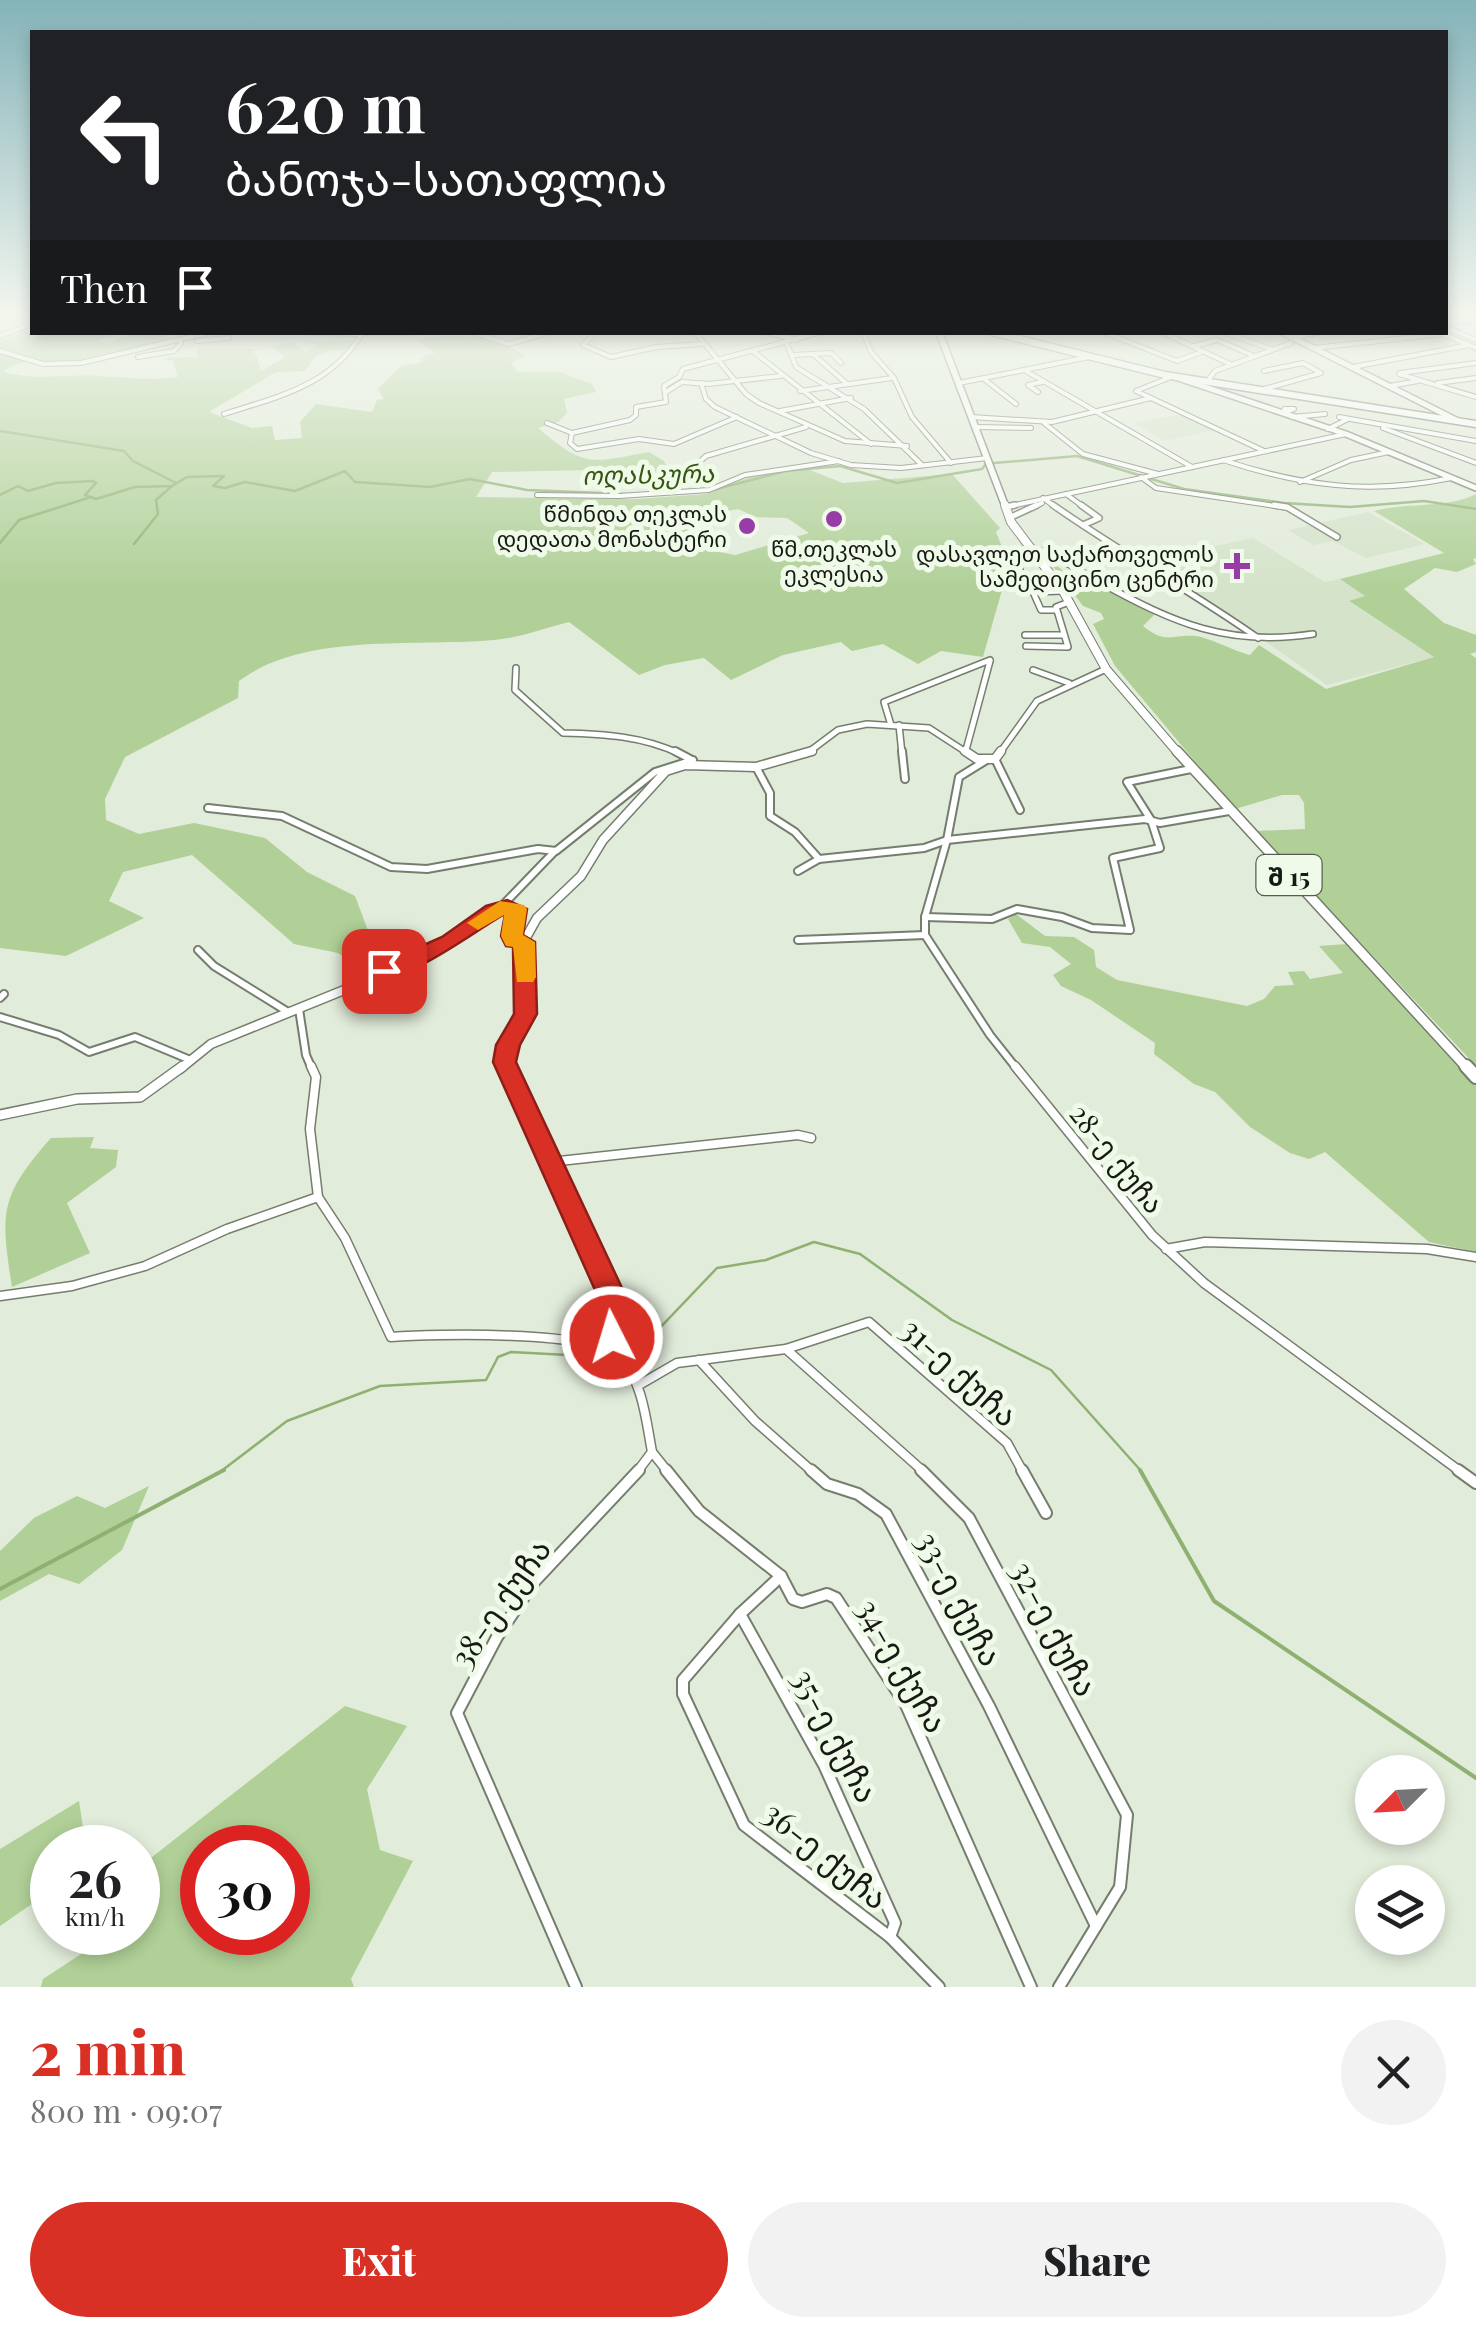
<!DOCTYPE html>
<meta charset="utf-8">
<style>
body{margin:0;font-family:"Playfair Display","Noto Sans Georgian",serif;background:#f2f2f2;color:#202124;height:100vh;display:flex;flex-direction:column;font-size:38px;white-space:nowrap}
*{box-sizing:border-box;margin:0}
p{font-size:32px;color:#757577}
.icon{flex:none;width:55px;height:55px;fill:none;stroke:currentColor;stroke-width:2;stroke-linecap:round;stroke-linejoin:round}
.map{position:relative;height:1987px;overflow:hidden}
.details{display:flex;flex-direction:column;background:#fff;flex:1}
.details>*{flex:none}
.hud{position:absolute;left:30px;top:30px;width:1418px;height:305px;border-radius:0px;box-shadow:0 5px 15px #0003;background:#202124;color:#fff;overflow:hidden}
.needle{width:65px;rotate:246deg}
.buttons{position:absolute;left:1355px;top:1755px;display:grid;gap:20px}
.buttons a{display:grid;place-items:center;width:90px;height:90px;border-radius:50%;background:#fff;box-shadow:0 5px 15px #0003;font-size:50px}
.speed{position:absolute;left:30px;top:1825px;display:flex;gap:20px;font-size:50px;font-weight:700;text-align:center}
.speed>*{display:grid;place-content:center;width:130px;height:130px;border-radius:50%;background:#fff;box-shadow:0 5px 15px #0003;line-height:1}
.speed small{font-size:25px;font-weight:400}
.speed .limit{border:15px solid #d22;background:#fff;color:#111}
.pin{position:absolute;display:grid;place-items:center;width:85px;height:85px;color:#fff;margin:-42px;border-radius:20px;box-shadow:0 5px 15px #0006}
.me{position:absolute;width:110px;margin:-55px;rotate:355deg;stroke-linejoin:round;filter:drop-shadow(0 0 8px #0008)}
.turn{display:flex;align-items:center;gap:35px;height:210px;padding:0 30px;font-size:45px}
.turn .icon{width:130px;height:130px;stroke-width:2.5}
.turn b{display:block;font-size:70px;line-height:85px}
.then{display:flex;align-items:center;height:95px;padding:0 30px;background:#0003;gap:20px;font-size:38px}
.round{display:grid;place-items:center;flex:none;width:105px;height:105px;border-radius:52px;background:#f2f2f2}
.head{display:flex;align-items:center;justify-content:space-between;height:170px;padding:0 30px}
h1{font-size:60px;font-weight:800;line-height:75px;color:#d93025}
.cta{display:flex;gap:20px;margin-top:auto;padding:20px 30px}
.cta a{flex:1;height:115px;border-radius:60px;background:#d93025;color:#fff;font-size:40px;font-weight:800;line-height:115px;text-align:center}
.cta a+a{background:#f2f2f2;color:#202124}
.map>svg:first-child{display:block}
.built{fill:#d5e3ca}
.green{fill:#b0d097;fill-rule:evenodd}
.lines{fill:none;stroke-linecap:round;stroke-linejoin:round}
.stream-far1{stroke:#8eb172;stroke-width:2.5}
.stream{stroke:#8eb172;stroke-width:4}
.minor-far4-casing{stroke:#757e6e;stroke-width:6}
.minor-far3-casing{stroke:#757e6e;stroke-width:8}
.minor-far2-casing{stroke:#757e6e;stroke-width:10}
.minor-far1-casing{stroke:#757e6e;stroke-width:11}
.minor-casing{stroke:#757e6e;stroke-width:14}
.tertiary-far3-casing{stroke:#757e6e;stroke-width:6}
.tertiary-far2-casing{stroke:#757e6e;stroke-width:8}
.tertiary-far1-casing{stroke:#757e6e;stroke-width:11}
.tertiary-casing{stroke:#757e6e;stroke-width:12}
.secondary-casing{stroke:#757e6e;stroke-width:8}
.primary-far3-casing{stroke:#757e6e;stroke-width:9}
.primary-far2-casing{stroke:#757e6e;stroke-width:10}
.primary-far1-casing{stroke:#757e6e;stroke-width:12}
.primary-casing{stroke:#757e6e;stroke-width:16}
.minor-far4{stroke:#fff;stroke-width:4}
.minor-far3{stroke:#fff;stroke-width:5}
.minor-far2{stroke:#fff;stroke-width:6}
.minor-far1{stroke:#fff;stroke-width:8}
.minor{stroke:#fff;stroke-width:10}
.tertiary-far3{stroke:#fff;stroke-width:4}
.tertiary-far2{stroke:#fff;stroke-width:5}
.tertiary-far1{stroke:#fff;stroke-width:8}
.tertiary{stroke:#fff;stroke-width:9}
.secondary{stroke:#fff;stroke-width:5}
.primary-far3{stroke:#fff;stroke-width:6}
.primary-far2{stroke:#fff;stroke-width:8}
.primary-far1{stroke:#fff;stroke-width:9}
.primary{stroke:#fff;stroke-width:12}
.route{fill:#d93025;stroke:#8d1f18;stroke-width:2.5}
.slow{fill:#f59e0b}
.poi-dot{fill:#983da7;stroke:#effae8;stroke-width:4}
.labels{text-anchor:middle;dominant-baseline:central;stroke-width:10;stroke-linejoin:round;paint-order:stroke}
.far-poi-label{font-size:22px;fill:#171a14;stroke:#effae8;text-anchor:end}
.far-water-label{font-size:25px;font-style:italic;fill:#355511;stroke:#effae8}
.shield{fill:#effae8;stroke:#585d54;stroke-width:2.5}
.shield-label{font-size:25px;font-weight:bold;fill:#171a14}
.street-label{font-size:28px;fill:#171a14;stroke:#effae8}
.near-street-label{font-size:32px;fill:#171a14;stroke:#effae8}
</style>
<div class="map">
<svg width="1476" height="1987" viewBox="0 0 1476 1987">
<rect width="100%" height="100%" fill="#e2ecda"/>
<g class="built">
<polygon points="1183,414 1216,430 1164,441 1134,423"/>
<polygon points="1368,512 1425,544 1366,558 1333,541 1313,545 1288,530"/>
<polygon points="1253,538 1325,582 1340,579 1368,597 1349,602 1434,657 1327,685 1171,575 1144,561"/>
</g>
<g class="green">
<path d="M23,332L118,333L99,340L108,344L132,333H168L165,340C143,347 119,357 96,362C65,368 30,350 3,372C34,381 66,374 98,376C125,377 151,381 178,377L173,361L165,360L168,357H197L198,349H259L251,352L256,354L261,371L285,357L270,346L293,342L306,352L316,345L305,342L355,340L346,350C328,350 313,352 306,371L276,372L209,412L252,428L272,426L275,440L302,438L300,422L316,404L372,412L377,400L384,399L378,389L401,366L420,363L425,355L435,353L417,340C457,333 491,334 526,356L511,362L517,372H559L592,384L596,392L564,399L567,413L558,422L538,428C585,468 590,463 649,452L664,461L670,473L589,470L492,472L476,497L637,499L706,494L749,477L805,468L843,483L952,474L1000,528L996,532L1002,547L1007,585L1002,590L983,657L941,651L918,664L883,644L852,651L841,642L783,655L731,680L704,658L665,665L639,675L569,622C545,628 519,638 494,640C416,647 304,632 239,681L238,698L125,757L105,799L106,820L139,834L194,823L265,838L307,872L355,896L378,957L367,972L338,953L294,944L192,855L123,872L109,901L144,918L66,956L0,948V340ZM738,509L756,517L787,518L809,533L735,555L719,552L708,535L683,519Z"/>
<path d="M1476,494V558L1473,559L1476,564L1457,572L1435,568L1404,589L1444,623L1476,635V652L1470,654L1476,658V1066L1256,831L1305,829L1304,803L1299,795H1282L1235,809L1115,666L1093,624L1104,619L1101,613L1083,606L1045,556L1084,588L1100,586L1155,614L1143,626C1167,645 1172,634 1196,636C1210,638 1234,651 1250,655L1259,645L1326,689L1434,657L1349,601L1365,596L1340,579L1444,553L1374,511C1408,502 1447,509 1476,494Z"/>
<polygon points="1016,914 1045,936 1074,937 1094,950 1096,967 1117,980 1247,1006 1264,999 1275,986 1294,985 1288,972 1304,971 1310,979 1343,973 1319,946 1348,944 1476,1085 1476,1252 1429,1242 1325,1152 1309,1159 1290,1153 1250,1127 1215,1092 1194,1084 1154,1054 1155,1043 1091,1000 1061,986 1053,975 1071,964 1050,947 1022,943 1008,919"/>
<path d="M94,1137L90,1148L118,1150L116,1167L67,1203L90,1253L12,1287C0,1211 0,1196 51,1138Z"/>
<polygon points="149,1486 122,1550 79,1584 49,1574 0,1601 0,1551 34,1518 77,1496 105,1508"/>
<path d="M345,1706L407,1726L367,1789L380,1850L413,1861L351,1979L354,1987H41L43,1979L113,1933L138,1932V1868ZM202,1848H288V1932H202Z"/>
<polygon points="79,1801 86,1847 52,1848 52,1890 0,1926 0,1849"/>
</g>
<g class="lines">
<g class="stream-far1">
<polyline points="0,431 124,451 133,461 176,483"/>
<polyline points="994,463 1077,456 1184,489 1284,503 1350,507 1424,501 1476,509"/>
<polyline points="709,491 786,471 840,466 897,483 982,469 986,464"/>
<polyline points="0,495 18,486 28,491 56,483 93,481 96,483 85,495 96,499 135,487 172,486 187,477 224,476 213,486 225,488 245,482 295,491 345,471 355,482 430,487 470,479 527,490 626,494"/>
<polyline points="0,543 19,520 88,498"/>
<polyline points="134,544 158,514 156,500 172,486"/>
<polyline points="220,1472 287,1421 380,1386 486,1380 498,1357 511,1352 587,1356 613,1377 717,1268 766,1260 814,1242 860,1254 952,1320 1051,1370 1142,1472"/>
</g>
<g class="stream">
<polyline points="1140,1470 1214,1601 1476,1778"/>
<polyline points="0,1589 224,1470"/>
</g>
<defs>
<g id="minor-far4">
<polyline points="1445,327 1476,340"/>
<polyline points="301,332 361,334"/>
<polyline points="471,332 509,344 550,332"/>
<polyline points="596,332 583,345 611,357 657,347 702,344"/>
<polyline points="695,332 746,394 759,403 845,441 907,446"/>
<polyline points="765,332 797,340"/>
<polyline points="863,332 871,352 894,378 912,417 951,463"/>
<polyline points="1103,332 1177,361 1202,352"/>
<polyline points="1162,332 1230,364"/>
<polyline points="1223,332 1271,349"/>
<polyline points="361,333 428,332"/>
<polyline points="0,336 32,324"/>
<polyline points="1292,338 1320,332"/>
<polyline points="197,341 229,338"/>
<polyline points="787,344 796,367 864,409 922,465"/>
<polyline points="1194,346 1217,340 1252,355"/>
<polyline points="1314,348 1443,334 1476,348"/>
<polyline points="0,351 43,364 81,363 211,332"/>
<polyline points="754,352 871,444"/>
<polyline points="793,355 831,353 841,363"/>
<polyline points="814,355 846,383"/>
<polyline points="138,357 174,351 181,343"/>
<polyline points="1353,367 1469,345"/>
<polyline points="1024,370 1192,467"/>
<polyline points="1264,371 1303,363 1321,373 1264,389"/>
<polyline points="1400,373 1476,363"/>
<polyline points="1399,374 1476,397"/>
<polyline points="1171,377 1136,391 1264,451"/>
<polyline points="984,379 1016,404"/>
<polyline points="1209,379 1215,371 1291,343"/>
<polyline points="701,383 706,399 715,407 811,453 851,465 901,468 987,458"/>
<polyline points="959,383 1089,357"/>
<polyline points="1438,383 1476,378"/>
<polyline points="1390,386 1418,381"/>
<polyline points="800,391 892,378"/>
<polyline points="666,392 682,382 708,384 781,376"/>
<polyline points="1038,392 1028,385 1042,382"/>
<polygon points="1284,409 1294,409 1289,411"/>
<polyline points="780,411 851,398"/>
<polyline points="1282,413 1289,411"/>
<path d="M224,414C280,396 331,386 363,332"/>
<polyline points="971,417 1052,422 1151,398"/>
<polyline points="1292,417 1325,414"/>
<polyline points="1339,417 1476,441"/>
<polyline points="547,423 572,433 630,420 636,415 636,407 666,402 664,386 679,377 683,369 822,332"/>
<polyline points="1044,423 1083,454 1158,474"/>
<polyline points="975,427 1031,428"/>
<polyline points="1383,428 1476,463"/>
<polyline points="1328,429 1348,419"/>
<polyline points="572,433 570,443 577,449 639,439 674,444 737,417"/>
<path d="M1223,460C1301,486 1370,495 1451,478"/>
<polyline points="686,474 706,456 806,427"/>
<polyline points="1141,477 1156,488 1288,508"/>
<polyline points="1300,482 1351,460 1389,452"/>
<polyline points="1066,494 1085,508"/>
<polyline points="537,495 619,496 709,490 745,475 839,461"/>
<polyline points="1043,498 1057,508"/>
</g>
<g id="minor-far3">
<path d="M1053,505C1120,552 1191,591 1258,638"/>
<polyline points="1081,505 1099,518 1083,525"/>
<polyline points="1274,505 1287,507 1337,537"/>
<path d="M1032,548C1057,555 1078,570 1101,583C1174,623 1228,647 1313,634"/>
<polyline points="1020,570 1022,580 1033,592"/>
<polyline points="1056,610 1041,610 1033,592 1063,591"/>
<polyline points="1025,635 1064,635"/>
<polyline points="1026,646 1068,647 1056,607 1069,602"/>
<path d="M516,668L515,690L563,733C603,734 643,736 680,754"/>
<polyline points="1033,670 1069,683"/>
<polyline points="891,725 884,702 990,660"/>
<polyline points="899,725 902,754"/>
<polyline points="966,750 990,661"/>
</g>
<g id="minor-far2">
<polyline points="675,751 690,759"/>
<polyline points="902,751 905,779"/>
<polyline points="995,759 1020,810"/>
<polyline points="985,761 959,777 947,840 925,917 925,935 990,1035 1017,1069"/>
<polyline points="756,767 770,793 770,816 795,832 819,859 798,871"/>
<polyline points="208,808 282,816 391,867 427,869 538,849 556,851 655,772 693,760"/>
<polyline points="819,859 924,848 947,840 1145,819 1160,823 1229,811"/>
<polyline points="500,908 555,851"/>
<polyline points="925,917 992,919 1017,909 1062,917 1092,928 1130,930 1113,858 1160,848 1151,820 1127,782 1191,769"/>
<polyline points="798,940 925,935"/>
<polyline points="198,950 214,966 288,1012"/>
<polyline points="0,998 4,994"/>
<polyline points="299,1009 306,1055 312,1069"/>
<polyline points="0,1017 59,1035 89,1052 135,1037 188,1059"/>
<path d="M507,1069C499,1048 519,1035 525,1016C532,996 525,963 524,941"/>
</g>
<g id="minor-far1">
<path d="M311,1066L316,1077L310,1129L318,1197L345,1238L391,1337C433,1334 594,1330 620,1357C643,1382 646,1420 652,1452L637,1472"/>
<polyline points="506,1066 609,1290 612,1337 608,1347"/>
<polyline points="1015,1066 1152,1235 1204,1283 1461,1472"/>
<polyline points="550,1162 798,1135 811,1138"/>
<polyline points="1166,1249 1205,1242 1427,1249 1476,1257"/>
<polyline points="0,1296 72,1286 145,1266 227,1229 318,1197"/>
<polyline points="786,1349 924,1472"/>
<polyline points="699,1360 755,1421 813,1472"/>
<polyline points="639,1385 677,1363 786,1349 869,1322 1007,1443 1023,1472"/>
<polyline points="652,1452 668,1472"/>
</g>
<g id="minor">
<polyline points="666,1470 699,1511 781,1576 793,1599 802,1602 827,1594 836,1598 906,1705 1031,1987"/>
<polyline points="811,1470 827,1484 858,1494 886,1514 989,1706 1096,1926"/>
<polyline points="921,1470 969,1518 1127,1815 1120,1887 1059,1987"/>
<polyline points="1022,1470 1046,1513"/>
<polyline points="1458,1470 1476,1483"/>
<polyline points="781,1576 740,1614 824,1765 895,1923 890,1937"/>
<polyline points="740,1614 683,1680 683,1694 744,1825 890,1937 939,1987"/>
<polyline points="576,1987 457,1713 497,1637 533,1583 639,1470"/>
</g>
<g id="tertiary-far3">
<polyline points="1445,321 1476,321"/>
<polyline points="1006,507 1346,434"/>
<polyline points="1032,508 1042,503"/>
</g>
<g id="tertiary-far2">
<polyline points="1006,507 1015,505"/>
<polyline points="1009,518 1037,505"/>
<polyline points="806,754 838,730 867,724 929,728 969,754"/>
<polyline points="999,754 1037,701 1106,669"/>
</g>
<g id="tertiary-far1">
<polyline points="965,751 977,759 995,759 1001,751"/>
<polyline points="180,1069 211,1044 354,986 449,942 500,908 516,909 514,941 524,941 537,918 581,876 603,840 666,771 685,765 756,767 812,751"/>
</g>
<polyline id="tertiary" points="0,1115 77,1099 140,1097 183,1066"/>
<g id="secondary">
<polyline points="1282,332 1458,421"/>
<polyline points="1175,377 1346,434 1476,488"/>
</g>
<g id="primary-far3">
<polyline points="939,332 1006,508"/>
<polyline points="991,332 1165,375 1476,424"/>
</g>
<polyline id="primary-far2" points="1005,505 1011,522 1063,591 1106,669 1179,754"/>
<polyline id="primary-far1" points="1177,751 1468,1069"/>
<polyline id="primary" points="1466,1066 1476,1077"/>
</defs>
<use href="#minor-far4" class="minor-far4-casing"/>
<use href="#minor-far3" class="minor-far3-casing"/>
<use href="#minor-far2" class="minor-far2-casing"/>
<use href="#minor-far1" class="minor-far1-casing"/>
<use href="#minor" class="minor-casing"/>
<use href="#tertiary-far3" class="tertiary-far3-casing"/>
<use href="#tertiary-far2" class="tertiary-far2-casing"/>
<use href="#tertiary-far1" class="tertiary-far1-casing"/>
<use href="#tertiary" class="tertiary-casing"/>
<use href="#secondary" class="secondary-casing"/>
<use href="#primary-far3" class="primary-far3-casing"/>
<use href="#primary-far2" class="primary-far2-casing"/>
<use href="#primary-far1" class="primary-far1-casing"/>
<use href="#primary" class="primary-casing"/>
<use href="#minor-far4" class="minor-far4"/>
<use href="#minor-far3" class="minor-far3"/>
<use href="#minor-far2" class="minor-far2"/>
<use href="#minor-far1" class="minor-far1"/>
<use href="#minor" class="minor"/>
<use href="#tertiary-far3" class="tertiary-far3"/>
<use href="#tertiary-far2" class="tertiary-far2"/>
<use href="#tertiary-far1" class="tertiary-far1"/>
<use href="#tertiary" class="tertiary"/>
<use href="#secondary" class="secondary"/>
<use href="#primary-far3" class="primary-far3"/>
<use href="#primary-far2" class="primary-far2"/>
<use href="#primary-far1" class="primary-far1"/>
<use href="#primary" class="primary"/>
</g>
<linearGradient id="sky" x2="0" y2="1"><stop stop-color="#84b3b9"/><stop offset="0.53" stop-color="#f2f6ee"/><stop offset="1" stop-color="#f2f6ee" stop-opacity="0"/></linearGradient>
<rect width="1476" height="592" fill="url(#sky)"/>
<path class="route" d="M507,900L527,909L523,935L535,942L537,1014L520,1045L516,1062L623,1290L626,1337L622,1346L612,1349L602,1346L598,1337L595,1290L493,1062L496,1045L514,1014L513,947L506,946L501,936L505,914C477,929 406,985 376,976L372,971L376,966L442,937L486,906Z"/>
<polygon class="slow" points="500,901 524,905 527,909 523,935 535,942 536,977 533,982 517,982 513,947 506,946 501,936 504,915 478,930 467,923"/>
<g class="poi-dot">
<circle cx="834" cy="519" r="10"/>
<circle cx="747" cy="526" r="10"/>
<path d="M1232 551h10v10h10v10h-10v10h-10v-10h-10v-10h10z"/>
</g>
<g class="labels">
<g class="far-poi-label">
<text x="727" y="513">წმინდა თეკლას<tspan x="727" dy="25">დედათა მონასტერი</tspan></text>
<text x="834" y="548" text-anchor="middle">წმ.თეკლას<tspan x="834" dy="25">ეკლესია</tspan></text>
<text x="1214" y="553">დასავლეთ საქართველოს<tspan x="1214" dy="25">სამედიცინო ცენტრი</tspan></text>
</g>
<g class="far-water-label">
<text transform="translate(648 473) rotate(-1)">ოღასკურა</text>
</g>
<rect class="shield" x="1256.5" y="855" width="65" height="40" rx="8"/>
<g class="shield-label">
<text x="1289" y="875">შ 15</text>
</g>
<g class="street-label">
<text transform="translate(1118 1158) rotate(51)">28-ე ქუჩა</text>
</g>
<g class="near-street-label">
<text transform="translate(961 1371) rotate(42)">31-ე ქუჩა</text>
<text transform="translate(961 1598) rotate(62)">33-ე ქუჩა</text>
<text transform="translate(499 1602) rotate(-55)">38-ე ქუჩა</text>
<text transform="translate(1056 1628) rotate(62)">32-ე ქუჩა</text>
<text transform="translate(904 1665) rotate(60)">34-ე ქუჩა</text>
<text transform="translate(837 1735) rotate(62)">35-ე ქუჩა</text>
<text transform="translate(827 1854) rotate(39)">36-ე ქუჩა</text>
</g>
</g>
</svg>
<div class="buttons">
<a><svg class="needle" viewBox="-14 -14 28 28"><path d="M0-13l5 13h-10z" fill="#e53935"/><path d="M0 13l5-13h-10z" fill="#757577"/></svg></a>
<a><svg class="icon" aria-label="layers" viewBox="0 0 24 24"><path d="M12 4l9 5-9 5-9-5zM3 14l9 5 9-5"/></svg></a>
</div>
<div class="speed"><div>26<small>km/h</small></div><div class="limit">30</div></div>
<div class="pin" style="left:384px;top:971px;background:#d93025"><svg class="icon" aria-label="arrive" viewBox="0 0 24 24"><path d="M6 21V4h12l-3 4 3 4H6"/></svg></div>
<svg class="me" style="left:612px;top:1337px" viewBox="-20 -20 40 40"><circle r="17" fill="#d93025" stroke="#fff" stroke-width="3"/><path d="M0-11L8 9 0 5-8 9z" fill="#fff"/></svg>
<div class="hud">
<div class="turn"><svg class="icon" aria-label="left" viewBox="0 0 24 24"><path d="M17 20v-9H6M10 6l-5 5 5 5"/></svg><div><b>620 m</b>ბანოჯა-სათაფლია</div></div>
<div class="then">Then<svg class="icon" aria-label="arrive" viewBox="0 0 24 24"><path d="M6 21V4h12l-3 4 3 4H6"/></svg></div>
</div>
</div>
<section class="details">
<div class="head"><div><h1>2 min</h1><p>800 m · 09:07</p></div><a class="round"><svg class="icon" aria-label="close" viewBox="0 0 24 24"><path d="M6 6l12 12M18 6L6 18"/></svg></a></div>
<div class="cta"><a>Exit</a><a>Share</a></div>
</section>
